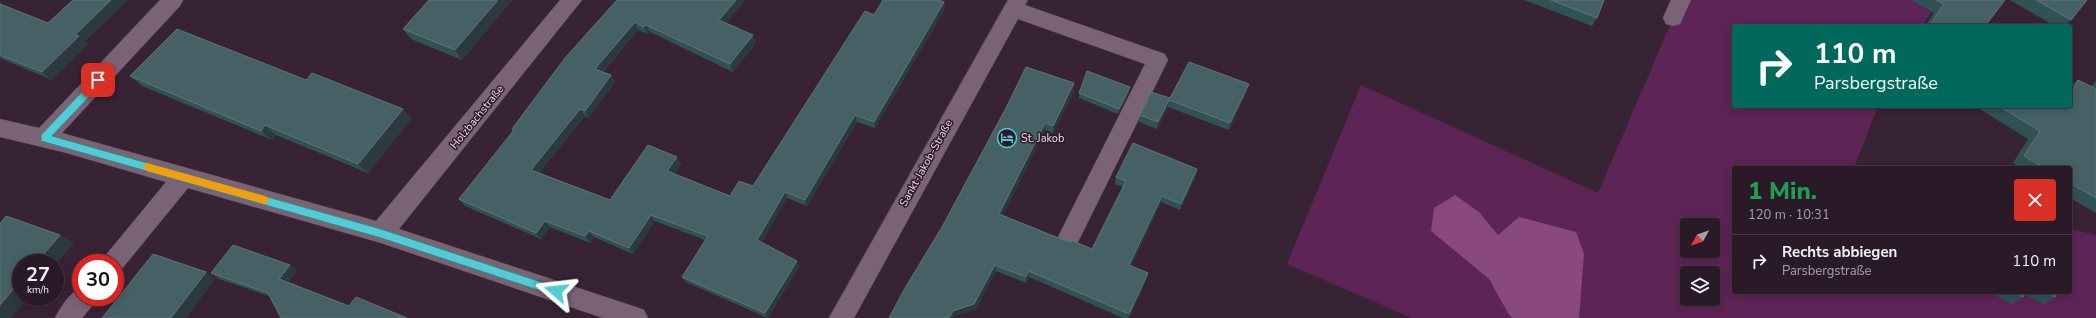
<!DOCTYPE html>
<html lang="de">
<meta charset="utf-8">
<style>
body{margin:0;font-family:"Nunito Sans",sans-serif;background:#362733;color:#f1f3f6;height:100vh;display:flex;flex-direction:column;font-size:15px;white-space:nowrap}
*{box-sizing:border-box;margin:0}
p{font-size:13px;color:#a5a1a7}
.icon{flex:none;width:22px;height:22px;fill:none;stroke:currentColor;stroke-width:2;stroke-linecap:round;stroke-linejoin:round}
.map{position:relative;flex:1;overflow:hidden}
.sheet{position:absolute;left:1732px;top:166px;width:340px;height:128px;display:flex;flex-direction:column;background:#2a1a27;border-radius:4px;box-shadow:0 2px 10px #0003,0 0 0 1px #463844}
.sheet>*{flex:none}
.hud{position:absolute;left:1732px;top:24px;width:340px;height:84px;border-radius:4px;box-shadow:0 2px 10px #0003,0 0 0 1px #463844;background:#00695c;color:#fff;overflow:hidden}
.needle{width:26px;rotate:230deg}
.tools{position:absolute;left:1680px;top:218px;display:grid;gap:8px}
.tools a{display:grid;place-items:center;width:40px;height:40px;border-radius:4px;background:#2a1a27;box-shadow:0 2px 10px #0003,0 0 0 1px #463844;font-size:20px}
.speed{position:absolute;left:12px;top:254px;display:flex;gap:8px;font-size:20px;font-weight:700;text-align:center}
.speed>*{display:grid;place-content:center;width:52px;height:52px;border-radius:50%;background:#2a1a27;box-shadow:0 2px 10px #0003,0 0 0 1px #463844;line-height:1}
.speed small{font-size:10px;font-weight:400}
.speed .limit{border:6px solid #d22;background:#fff;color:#111}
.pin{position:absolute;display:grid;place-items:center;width:34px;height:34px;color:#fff;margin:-17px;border-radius:8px;box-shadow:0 2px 6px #0006}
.me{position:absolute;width:44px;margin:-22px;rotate:287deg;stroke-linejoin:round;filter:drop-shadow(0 0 3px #0008)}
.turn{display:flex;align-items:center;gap:14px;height:84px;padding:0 16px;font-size:18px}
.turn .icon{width:52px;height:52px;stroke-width:2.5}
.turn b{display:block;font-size:28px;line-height:34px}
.round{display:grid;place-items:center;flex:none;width:42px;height:42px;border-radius:4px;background:#362733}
.overview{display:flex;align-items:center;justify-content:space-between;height:68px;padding:0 16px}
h1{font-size:24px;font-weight:800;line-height:30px;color:#1e9e55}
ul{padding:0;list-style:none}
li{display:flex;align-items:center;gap:12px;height:52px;padding:0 16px;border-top:1px solid #463844}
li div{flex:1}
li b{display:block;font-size:15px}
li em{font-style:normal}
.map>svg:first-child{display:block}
.green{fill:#5d2456;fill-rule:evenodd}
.forest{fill:#8a4881}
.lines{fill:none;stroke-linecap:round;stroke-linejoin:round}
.minor-casing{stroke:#534251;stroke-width:1}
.minor{fill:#7b6376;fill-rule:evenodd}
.wall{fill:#315255}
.shaded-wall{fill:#2b3941}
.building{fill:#456165;stroke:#5f7479}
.route{fill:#51ccd2;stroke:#358588}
.slow{fill:#f59e0b}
.labels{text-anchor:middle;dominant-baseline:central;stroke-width:3;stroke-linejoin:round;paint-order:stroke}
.street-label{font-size:11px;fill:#eadce7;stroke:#2d192a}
.poi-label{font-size:11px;fill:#eadce7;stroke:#2d192a;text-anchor:start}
</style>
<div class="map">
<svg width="2096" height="318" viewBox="0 0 2096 318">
<rect width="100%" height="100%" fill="#382334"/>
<path class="green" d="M1681,0H1911L1932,12L1921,26H1734V106H1878L1854,168H1734V292H2070V229L2096,235V318H1412L1287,264L1361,85L1598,193ZM1687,225H1713V251H1687ZM1687,273H1713V299H1687Z"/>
<polygon class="forest" points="1455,195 1479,212 1498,235 1519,217 1576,232 1584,254 1579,318 1512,318 1508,313 1489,279 1431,231 1434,208"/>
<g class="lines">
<defs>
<g id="minor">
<polygon points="160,0 183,0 180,6 62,133 376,221 560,0 582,0 399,229 636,307 644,310 648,318 603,318 381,243 188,188 121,270 115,273 115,263 101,263 105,256 166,182 63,152 0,137 0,119 39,128"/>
<polygon points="1008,0 1028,0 1025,5 1165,54 1168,60 1077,244 1069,247 1061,244 1058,237 1145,64 1018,19 854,318 829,318"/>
<polygon points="1671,0 1691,0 1680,24 1673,26 1666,24 1663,18"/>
<path d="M81,288V297H97L93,305L82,318H55C60,308 70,292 81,288Z"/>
</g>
</defs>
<use href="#minor" class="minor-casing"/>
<use href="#minor" class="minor"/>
</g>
<g class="wall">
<polygon points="429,0 512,0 462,60 411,39 403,29"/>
<polygon points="617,0 745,0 726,23 753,35 756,43 733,72 650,32 648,34 638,30 603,72 611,75 615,82 589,118 585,116 539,173 610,200 677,157 681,164 674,174 730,196 753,186 874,15 944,2 945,9 875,128 857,122 807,206 787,198 762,242 797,261 799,266 768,318 686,282 682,277 705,240 655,221 633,254 594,237 590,243 550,227 541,239 465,206 459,199 513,131 512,129"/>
<polygon points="1524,0 1604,0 1597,18 1592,26"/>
<polygon points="1911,0 2005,0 1985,26 1925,26 1934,13"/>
<polygon points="2010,0 2087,0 2071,20 2064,26 2055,26"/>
<polygon points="0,4 85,42 88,44 52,80 0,58"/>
<polygon points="130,76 306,80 412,118 368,173 276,135 272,140 142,86"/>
<polygon points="2078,80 2091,87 2096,80 2096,213 2070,198 2070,168 2021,168 2013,163 2028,139 1975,106 2070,106 2070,86"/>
<polygon points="1074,83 1074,91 1053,133 1045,130 1002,216 1069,242 1092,249 1123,187 1115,184 1116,177 1197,169 1196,176 1180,210 1161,202 1131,266 1148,273 1147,279 1129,318 1123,318 1029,277 1026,283 996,271 975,310 954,316 953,318 889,318"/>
<polygon points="1130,87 1130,91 1118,114 1079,98 1079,93"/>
<polygon points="1247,91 1229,130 1168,107 1157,129 1139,122 1140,115 1170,98"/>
<polygon points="290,265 297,270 288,282 349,306 407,318 269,296 219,279 211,273"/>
<polygon points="1989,292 2057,292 2055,297 2044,304 2024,294 2023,297 2012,304"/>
</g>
<g class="shaded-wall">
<polygon points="111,0 128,0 85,42 88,44 52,80 42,72 75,35"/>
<polygon points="498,0 512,0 462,60 455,50"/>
<polygon points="736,0 745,0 723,27 719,20"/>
<polygon points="944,2 945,9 875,128 874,122"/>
<polygon points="635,22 638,30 599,76 595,69"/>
<polygon points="646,25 650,32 648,34 644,27"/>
<polygon points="753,35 756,43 733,72 730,64"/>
<polygon points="611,75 615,82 589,118 585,111"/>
<polygon points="1074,83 1074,91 1053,133 1053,126"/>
<polygon points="1249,84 1247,91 1229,130 1230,123"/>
<polygon points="1130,87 1130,91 1118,114 1119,109"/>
<polygon points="1169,100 1168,107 1157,129 1158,122"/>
<polygon points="403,109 412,118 368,173 358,164"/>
<polygon points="580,109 585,116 536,176 531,170"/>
<polygon points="855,115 857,122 807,206 805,200"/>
<polygon points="1045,123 1045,130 1000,221 999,214"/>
<polygon points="265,125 276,135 272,140 261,131"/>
<polygon points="677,157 681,164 671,178 667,171"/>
<polygon points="1197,169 1196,176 1180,210 1181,204"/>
<polygon points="785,192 787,198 760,246 757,240"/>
<polygon points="1162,196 1161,202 1128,271 1129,265"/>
<polygon points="651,215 655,221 633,254 629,248"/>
<polygon points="545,221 550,227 541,239 536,233"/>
<polygon points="589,231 594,237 590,243 585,236"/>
<polygon points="60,235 74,243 55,266 55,263 36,263"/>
<polygon points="797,261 799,266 768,318 765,313"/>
<polygon points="290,265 297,270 286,284 279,279"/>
<polygon points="995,265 996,271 975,310 954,316 953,318 949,318 953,311"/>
<polygon points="1029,271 1029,277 1026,283 1026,277"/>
<polygon points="206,272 215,279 186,318 171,318"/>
<polygon points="1148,273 1147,279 1129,318 1128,318 1129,314"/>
<polygon points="21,280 21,297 29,297 11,318 0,318 0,305"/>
</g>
<g class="building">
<polygon points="73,0 111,0 75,35 79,36 42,72 0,55 0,4 48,23"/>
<polygon points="429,0 498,0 455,50 403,29"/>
<polygon points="617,0 736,0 719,20 753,35 730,64 646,25 644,27 635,22 595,69 611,75 585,111 580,109 531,170 610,200 648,145 677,157 667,171 730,196 739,181 753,186 865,11 874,15 883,0 939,0 944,2 874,122 855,115 805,200 785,192 757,240 797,261 765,313 682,277 708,236 651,215 629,248 589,231 585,236 545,221 536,233 459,199 514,130 512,129 565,58"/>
<polygon points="1551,0 1604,0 1597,18"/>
<polygon points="1936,0 2005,0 1985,26 1929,26 1944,4"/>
<polygon points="2036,0 2087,0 2071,20"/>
<polygon points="177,29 306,80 312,73 403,109 358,164 265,125 261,131 130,76"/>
<polygon points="1189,62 1249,84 1230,123 1169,100 1158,122 1140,115 1151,92 1170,98"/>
<polygon points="1026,67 1074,83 1053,126 1045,123 999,214 1061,239 1069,242 1073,241 1092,249 1126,181 1116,177 1133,143 1197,169 1181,204 1162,196 1129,265 1148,273 1129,314 1029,271 1026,277 995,265 974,304 953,311 949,318 889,318 905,288 942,227 1006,108"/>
<polygon points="1087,71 1130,87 1119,109 1079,93"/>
<polygon points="2078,80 2096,89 2096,198 2070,183 2070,168 2045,168 2024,156 2040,131 1999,106 2070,106 2070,87 2074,89"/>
<polygon points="6,216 60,235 36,263 21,263 21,280 0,305 0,224"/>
<polygon points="233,245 290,265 279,279 349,306 356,297 407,318 281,318 268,293 211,273"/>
<polygon points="153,254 206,272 171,318 102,318"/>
<polygon points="2012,292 2025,292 2023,297"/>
<polygon points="2044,292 2057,292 2055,297"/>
</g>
<polygon class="route" points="98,76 103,80 102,83 52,136 381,229 556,287 560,288 560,295 556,296 381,238 41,141 41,135 95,78"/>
<polygon class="slow" points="147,163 265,196 270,200 265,204 147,171 142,167"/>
<defs>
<symbol id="hotel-ring" viewBox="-11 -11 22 22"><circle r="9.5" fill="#2d192a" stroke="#51ccd2" stroke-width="1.5"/><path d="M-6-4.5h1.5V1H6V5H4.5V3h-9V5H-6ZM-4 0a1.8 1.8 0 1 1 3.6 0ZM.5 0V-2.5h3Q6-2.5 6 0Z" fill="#51ccd2"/></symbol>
</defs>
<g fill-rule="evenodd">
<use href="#hotel-ring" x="996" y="127" width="22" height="22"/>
</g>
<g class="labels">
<g class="street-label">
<text transform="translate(477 117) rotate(-51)">Holzbachstraße</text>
<text transform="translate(926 163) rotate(-61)">Sankt-Jakob-Straße</text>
</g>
<g class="poi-label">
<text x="1021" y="138">St. Jakob</text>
</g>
</g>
</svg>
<div class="tools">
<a><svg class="needle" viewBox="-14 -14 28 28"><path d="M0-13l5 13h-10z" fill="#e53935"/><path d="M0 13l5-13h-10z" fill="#a5a1a7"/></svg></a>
<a><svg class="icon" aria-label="layers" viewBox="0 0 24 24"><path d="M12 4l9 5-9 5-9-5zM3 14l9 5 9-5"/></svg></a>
</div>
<div class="speed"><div>27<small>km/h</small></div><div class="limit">30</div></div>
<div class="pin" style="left:98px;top:80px;background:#d93025"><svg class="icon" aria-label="arrive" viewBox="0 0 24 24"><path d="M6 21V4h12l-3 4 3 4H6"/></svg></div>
<svg class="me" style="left:556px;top:291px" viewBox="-20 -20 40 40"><path d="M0-17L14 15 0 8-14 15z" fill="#51ccd2" stroke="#fff" stroke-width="4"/></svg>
<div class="hud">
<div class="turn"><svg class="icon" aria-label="right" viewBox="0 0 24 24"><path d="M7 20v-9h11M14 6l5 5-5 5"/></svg><div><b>110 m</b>Parsbergstraße</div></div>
</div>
<section class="sheet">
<div class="overview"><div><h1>1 Min.</h1><p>120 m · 10:31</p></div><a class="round" style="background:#d93025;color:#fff"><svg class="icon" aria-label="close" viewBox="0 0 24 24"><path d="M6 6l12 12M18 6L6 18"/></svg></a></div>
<ul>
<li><svg class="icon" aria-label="right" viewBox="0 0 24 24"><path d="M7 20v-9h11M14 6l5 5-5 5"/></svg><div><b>Rechts abbiegen</b><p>Parsbergstraße</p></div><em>110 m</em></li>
</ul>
</section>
</div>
